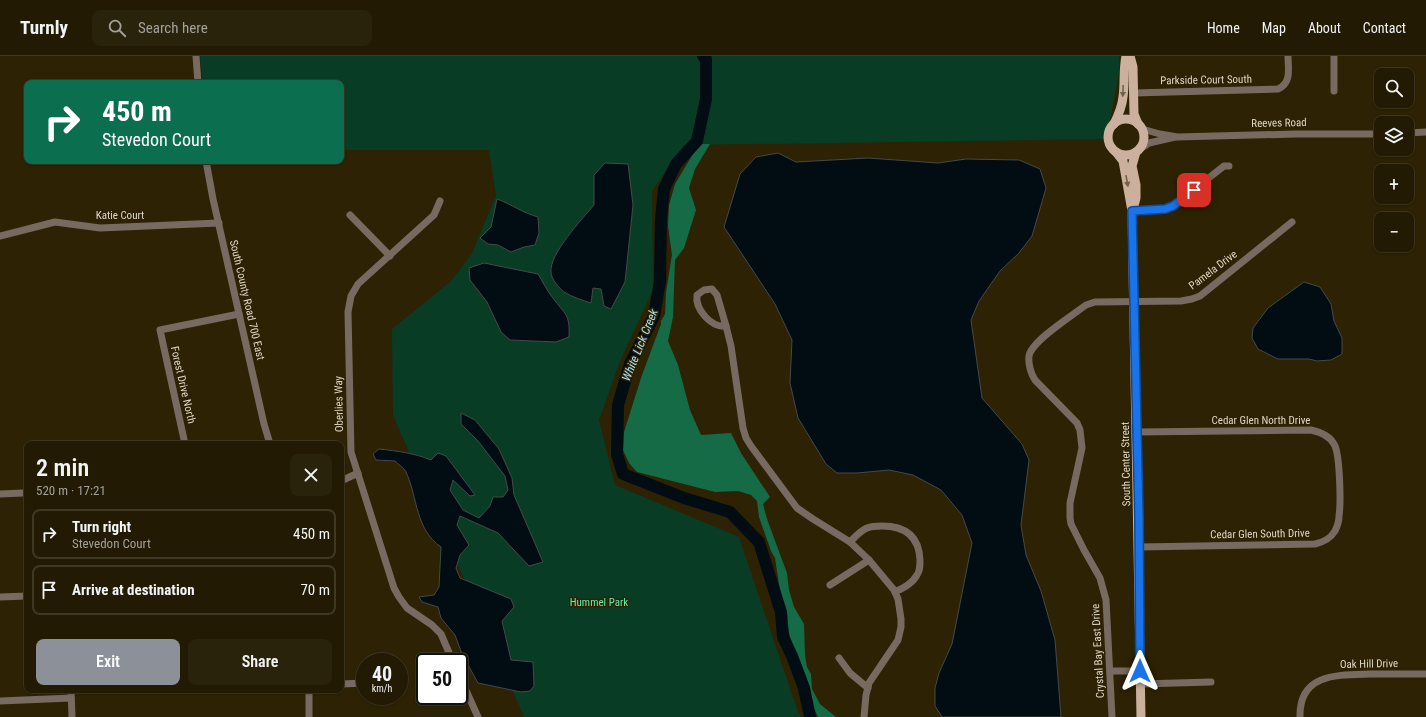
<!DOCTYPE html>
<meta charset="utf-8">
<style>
body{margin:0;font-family:"Roboto Condensed",sans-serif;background:#2a230c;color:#f1f3f6;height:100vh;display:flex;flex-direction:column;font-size:15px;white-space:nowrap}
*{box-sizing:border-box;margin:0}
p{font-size:13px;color:#a2a199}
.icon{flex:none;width:22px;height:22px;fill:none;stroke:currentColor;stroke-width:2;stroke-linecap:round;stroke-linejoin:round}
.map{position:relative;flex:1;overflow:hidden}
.sheet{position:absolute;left:24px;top:385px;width:320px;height:252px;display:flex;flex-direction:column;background:#221a02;border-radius:8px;box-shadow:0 1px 3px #0004,0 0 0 1px #3f3824}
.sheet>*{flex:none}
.banner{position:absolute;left:24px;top:24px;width:320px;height:84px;border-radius:8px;box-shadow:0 1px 3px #0004,0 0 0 1px #3f3824;background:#0b6e4f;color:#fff;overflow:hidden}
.controls{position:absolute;left:1374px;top:12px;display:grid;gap:8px}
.controls a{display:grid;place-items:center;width:40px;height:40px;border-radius:8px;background:#221a02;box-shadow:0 1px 3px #0004,0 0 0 1px #3f3824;font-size:20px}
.speed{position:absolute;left:356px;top:597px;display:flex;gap:8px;font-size:20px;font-weight:700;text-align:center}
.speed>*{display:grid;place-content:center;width:52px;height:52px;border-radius:50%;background:#221a02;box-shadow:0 1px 3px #0004,0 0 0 1px #3f3824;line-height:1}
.speed small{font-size:10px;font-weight:400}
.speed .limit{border:2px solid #111;border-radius:6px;background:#fff;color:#111}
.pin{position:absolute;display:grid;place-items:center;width:34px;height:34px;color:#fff;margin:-17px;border-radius:8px;box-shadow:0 2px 6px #0006}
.me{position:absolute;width:44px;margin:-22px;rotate:0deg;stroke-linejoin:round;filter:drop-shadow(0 0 3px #0008)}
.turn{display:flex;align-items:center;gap:14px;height:84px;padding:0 12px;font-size:18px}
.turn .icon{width:52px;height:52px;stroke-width:2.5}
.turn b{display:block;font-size:28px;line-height:34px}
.round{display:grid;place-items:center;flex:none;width:42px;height:42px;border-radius:8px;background:#2a230c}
.overview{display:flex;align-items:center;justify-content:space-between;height:68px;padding:0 12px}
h1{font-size:24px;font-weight:600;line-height:30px}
.action{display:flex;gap:8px;margin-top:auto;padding:8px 12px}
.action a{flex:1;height:46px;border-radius:8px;background:#8c9099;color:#fff;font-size:16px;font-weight:600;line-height:46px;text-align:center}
.action a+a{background:#2a230c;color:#f1f3f6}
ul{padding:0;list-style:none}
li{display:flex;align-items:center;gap:12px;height:50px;margin:0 8px 6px;padding:0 4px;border:2px solid #3f3824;border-radius:8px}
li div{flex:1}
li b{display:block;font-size:15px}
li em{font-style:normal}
header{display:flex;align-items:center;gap:24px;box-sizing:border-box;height:56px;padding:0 20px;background:#221a02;border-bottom:1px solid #3f3824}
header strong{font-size:19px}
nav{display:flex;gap:22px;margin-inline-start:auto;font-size:14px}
.search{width:280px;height:36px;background:#2a230c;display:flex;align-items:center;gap:10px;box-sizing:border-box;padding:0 14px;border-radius:8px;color:#a2a199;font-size:15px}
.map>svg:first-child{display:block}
.green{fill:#093c25}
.forest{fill:#146b46}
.water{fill:#010d12;stroke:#444a48}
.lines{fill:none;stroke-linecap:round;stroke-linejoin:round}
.river{stroke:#010d12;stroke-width:12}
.minor{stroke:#776a60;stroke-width:7}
.major{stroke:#cbb19d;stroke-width:9}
.oneway{fill:#746248}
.route-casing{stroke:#114b97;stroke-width:10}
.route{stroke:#1a73e8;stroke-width:7}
.labels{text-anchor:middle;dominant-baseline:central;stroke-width:3;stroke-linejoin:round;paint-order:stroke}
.street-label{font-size:11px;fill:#dfd8c7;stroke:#2d2203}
.park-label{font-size:11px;fill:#63edaa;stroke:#2d2203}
.water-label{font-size:12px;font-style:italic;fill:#aae1f3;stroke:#2d2203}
</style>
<header>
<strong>Turnly</strong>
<div class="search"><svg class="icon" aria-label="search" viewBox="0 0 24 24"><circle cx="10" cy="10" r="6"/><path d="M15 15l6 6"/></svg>Search here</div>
<nav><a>Home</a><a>Map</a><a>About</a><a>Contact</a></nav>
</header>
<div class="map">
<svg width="1426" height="661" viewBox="0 0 1426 661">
<rect width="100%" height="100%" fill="#2d2203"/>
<polygon class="green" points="200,0 1119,0 1119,18 1106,83 684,89 652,135 653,234 621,303 599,364 615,429 739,481 798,656 801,661 524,661 393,359 392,273 451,225 471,199 496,140 489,94 341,94 341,27 203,27"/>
<polygon class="forest" points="699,88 710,88 695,113 689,132 696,154 684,192 675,204 673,261 668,285 678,309 690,354 701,379 731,377 741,397 770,441 763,448 767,463 787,517 789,534 794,551 804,568 805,599 807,611 811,618 812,633 820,648 836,661 818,661 809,641 800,607 790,581 780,535 775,502 771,495 759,461 757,445 751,439 738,435 715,436 637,416 629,407 623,394 624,376 642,319 661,268 661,265 665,258 666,236 672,199 668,170 669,149 675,128"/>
<g class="water">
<polygon points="778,97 796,106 868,102 938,107 966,103 1019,104 1040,113 1046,132 1032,180 1019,197 1000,215 979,245 971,264 982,342 1022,388 1029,404 1021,469 1026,499 1041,535 1055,584 1061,661 942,661 935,650 935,632 939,617 952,588 972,487 962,459 941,434 913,419 889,414 857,417 837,417 826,408 798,362 790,327 792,284 775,248 724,171 740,118 756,101"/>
<path d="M605,107L628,108L633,149L625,226L611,253L604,250L601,233L593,232L591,247C582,244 572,241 564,236C559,232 551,223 551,216C549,198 583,162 594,149V119Z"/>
<path d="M497,143C511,148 523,157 538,161L539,177L535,189L524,191L511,196L498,189L488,188L480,182L491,171Z"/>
<path d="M484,207L538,218C543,226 547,235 553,242C565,259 570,257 569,281L556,286L510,284L501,276L487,246L470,224L469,212Z"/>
<polygon points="1304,226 1320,231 1331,248 1334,265 1342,282 1342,298 1331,304 1317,305 1309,303 1278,303 1258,293 1252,282 1253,272 1268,252"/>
<path d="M461,357L475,364L499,393L512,422L514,439L543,506L529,510L498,477L460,460L457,469L469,489L460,499L456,512L460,522L511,543L514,551L502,565L511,604L533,606L534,630L530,635L521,636L478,627L462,598L455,579L441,562L438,551L422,546L419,541L434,539L439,531L441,491C415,473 418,442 406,416C404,412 398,408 395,405L376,404L373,398L379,393C397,395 414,397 431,404L438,397L446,400L475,439L470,440L453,424L450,434L463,454L479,462L490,450L493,441H503L508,434L505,420L478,385L461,368Z"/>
</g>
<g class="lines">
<polyline class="river" points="703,0 706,3 706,43 697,85 676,108 664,133 661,163 660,225 654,260 630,308 618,349 617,398 623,418 684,442 730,456 759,486 781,556 783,581 792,600 804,632 810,661"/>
<g class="minor">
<polyline points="196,0 198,27"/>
<polyline points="1334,35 1334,0"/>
<path d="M1134,37L1278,33C1292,27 1288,12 1288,0"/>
<polyline points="1142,73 1160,78 1177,81 1296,78 1381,78"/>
<polyline points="1407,77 1426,76"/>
<polyline points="1140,93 1149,87 1175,81"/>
<polyline points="206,105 213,143 264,368 270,388"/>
<polyline points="440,145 434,159 358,228 351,240 348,256 351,396 394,532 399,541 407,552 432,569 441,578 453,606"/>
<polyline points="1132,155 1162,154 1173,150 1224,110 1229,110"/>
<polyline points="350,159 390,200"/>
<polyline points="0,180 55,166 100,172 219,167"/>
<path d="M712,233L717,239L726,270C711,272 695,253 697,239L704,234Z"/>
<polyline points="726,270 731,290 743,372 746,382 751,390 797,452 813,463 850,486 869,504 894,534 898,543 901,563 901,571 898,584 869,627 866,639 864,661"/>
<path d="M1137,376L1311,374C1320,376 1329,379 1334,388C1340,397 1341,447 1339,460C1339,465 1337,471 1335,475C1330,483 1324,486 1315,488L1139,491"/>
<polyline points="185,388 160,274 239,258"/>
<polyline points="341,425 358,417"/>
<polyline points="0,438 23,437"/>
<path d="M850,486C855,481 860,475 867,472C872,470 877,470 882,470C905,470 919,480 920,504C920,510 920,515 917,519C912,528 903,532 895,536"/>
<polyline points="830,529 869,504"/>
<polyline points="0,541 27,540"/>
<polyline points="839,602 850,617 868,632"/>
<polyline points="1110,615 1140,615"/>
<polyline points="459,619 478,661"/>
<polyline points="341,628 365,627"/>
<polyline points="1141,628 1211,626"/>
<polyline points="71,634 72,661"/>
<polyline points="309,634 309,661"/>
<polyline points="0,645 71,642"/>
<path d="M1112,661L1106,544L1100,522L1084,494L1071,468L1070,462V447L1082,392L1080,374L1077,367L1035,324C1031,318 1028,308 1029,300C1031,286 1067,263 1079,254L1086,249L1095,246L1181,245L1192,243L1200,240L1292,166"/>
<path d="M1300,661C1299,617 1338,619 1370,618C1389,618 1407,618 1426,618"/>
</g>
<g class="major">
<polyline points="1130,0 1133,11 1134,58 1138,68"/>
<circle cx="1126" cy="81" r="18"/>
<path d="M1114,68C1118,60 1122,51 1123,41C1125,28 1123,14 1126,0"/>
<polyline points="1116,96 1123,105 1132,155 1141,661"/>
<polyline points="1133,154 1136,142 1136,129 1132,110 1136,96"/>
</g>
</g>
<defs><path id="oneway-solid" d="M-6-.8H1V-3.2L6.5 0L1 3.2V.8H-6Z"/></defs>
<g class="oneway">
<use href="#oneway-solid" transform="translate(1123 35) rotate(92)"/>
<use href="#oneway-solid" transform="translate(1127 125) rotate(80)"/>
</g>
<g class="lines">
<defs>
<polyline id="route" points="1140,615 1139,462 1132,155 1165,153 1173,150 1194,134"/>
</defs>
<use href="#route" class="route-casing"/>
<use href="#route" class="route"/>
</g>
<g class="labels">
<g class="street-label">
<text transform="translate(1206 24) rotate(-1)">Parkside Court South</text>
<text transform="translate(1279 67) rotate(-1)">Reeves Road</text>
<text x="120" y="159">Katie Court</text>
<text transform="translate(1213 214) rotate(-37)">Pamela Drive</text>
<text transform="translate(247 244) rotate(77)">South County Road 700 East</text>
<text transform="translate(183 329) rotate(77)">Forest Drive North</text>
<text transform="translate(339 348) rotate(-91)">Oberlies Way</text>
<text x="1261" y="364">Cedar Glen North Drive</text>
<text transform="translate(1126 408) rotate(-91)">South Center Street</text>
<text transform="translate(1260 478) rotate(-1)">Cedar Glen South Drive</text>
<text transform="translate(1098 595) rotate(-93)">Crystal Bay East Drive</text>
<text transform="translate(1369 608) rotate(-1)">Oak Hill Drive</text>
</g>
<g class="park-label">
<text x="599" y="546">Hummel Park</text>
</g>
<g class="water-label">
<text transform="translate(640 289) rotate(-68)">White Lick Creek</text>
</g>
</g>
</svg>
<div class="controls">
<a><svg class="icon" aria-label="search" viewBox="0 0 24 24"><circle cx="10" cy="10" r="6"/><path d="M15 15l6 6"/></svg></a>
<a><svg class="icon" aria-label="layers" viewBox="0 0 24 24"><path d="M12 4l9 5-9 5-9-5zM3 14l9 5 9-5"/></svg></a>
<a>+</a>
<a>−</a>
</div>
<div class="speed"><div>40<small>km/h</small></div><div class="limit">50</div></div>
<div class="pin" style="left:1194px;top:134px;background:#d93025"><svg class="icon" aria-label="arrive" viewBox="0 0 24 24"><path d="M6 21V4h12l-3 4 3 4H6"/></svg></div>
<svg class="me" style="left:1140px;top:615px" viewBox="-20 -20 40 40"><path d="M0-17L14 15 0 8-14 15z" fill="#1a73e8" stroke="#fff" stroke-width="4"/></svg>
<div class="banner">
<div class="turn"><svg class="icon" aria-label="right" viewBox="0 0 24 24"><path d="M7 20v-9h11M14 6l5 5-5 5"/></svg><div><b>450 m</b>Stevedon Court</div></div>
</div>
<section class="sheet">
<div class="overview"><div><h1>2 min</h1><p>520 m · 17:21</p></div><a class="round"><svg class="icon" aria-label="close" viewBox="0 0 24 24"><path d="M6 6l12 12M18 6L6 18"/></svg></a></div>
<ul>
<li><svg class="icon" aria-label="right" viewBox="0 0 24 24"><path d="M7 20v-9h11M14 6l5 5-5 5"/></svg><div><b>Turn right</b><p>Stevedon Court</p></div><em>450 m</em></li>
<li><svg class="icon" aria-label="arrive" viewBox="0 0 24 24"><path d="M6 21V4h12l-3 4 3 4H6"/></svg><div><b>Arrive at destination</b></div><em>70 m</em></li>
</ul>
<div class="action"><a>Exit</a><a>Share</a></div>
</section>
</div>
